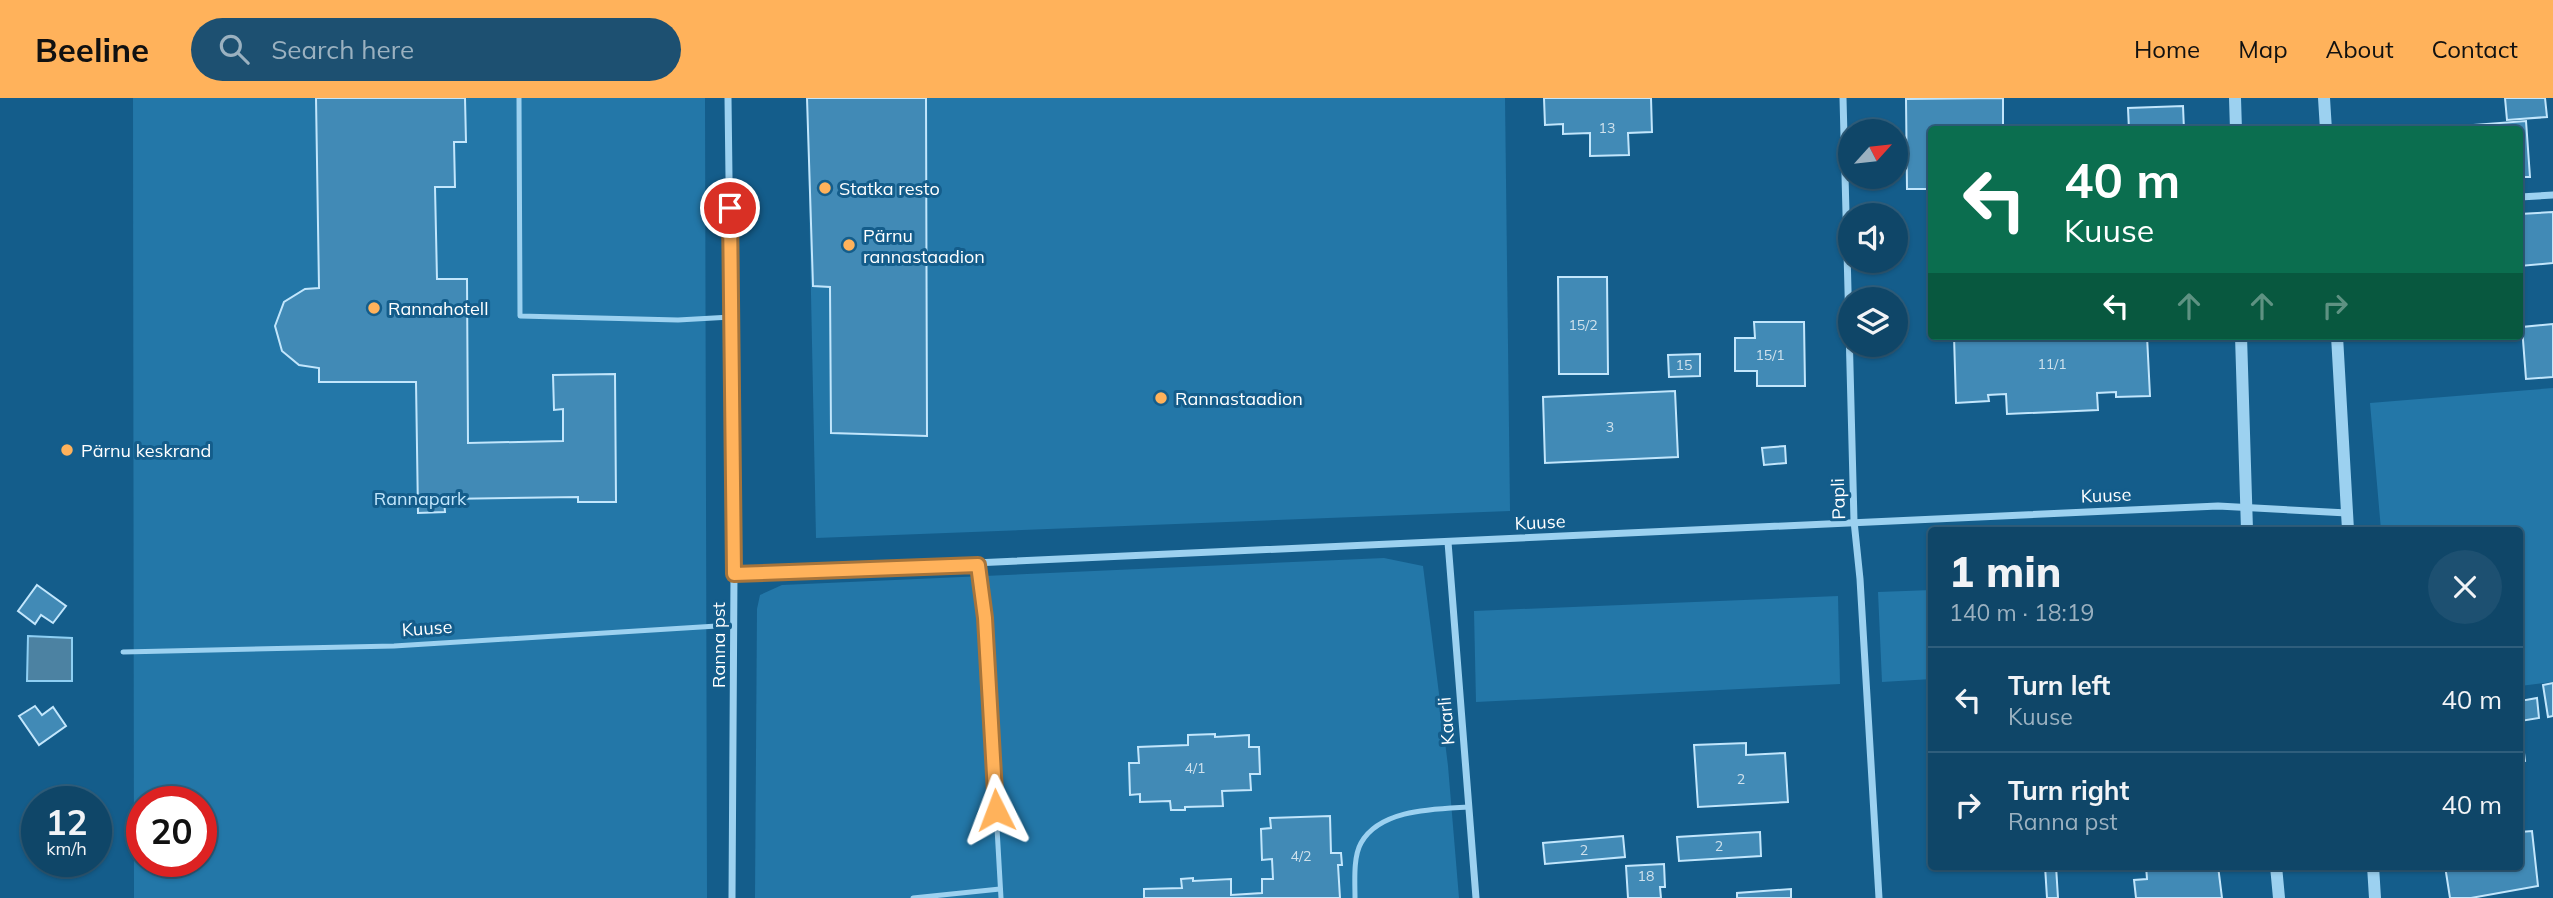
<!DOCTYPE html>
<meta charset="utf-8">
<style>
body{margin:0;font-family:Mulish,sans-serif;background:#1d5071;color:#f1f3f6;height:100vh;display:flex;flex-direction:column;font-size:26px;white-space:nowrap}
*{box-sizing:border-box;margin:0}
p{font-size:23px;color:#9bb1c0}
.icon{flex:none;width:38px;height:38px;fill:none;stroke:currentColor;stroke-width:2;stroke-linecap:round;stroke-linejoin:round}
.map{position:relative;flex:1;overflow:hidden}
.panel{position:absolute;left:1928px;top:429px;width:595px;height:343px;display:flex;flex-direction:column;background:#0f4668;border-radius:7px;box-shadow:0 2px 5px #0004,0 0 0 2px #2f5e7c}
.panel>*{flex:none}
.hud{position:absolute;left:1928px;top:28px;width:595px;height:214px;border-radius:7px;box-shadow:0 2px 5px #0004,0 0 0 2px #2f5e7c;background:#0b6e4f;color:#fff;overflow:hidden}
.needle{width:46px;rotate:63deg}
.buttons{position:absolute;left:1838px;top:21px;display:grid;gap:14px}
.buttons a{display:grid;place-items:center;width:70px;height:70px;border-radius:50%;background:#0f4668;box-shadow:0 2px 5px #0004,0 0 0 2px #2f5e7c;font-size:35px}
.speed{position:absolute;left:21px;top:688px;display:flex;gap:14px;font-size:35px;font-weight:700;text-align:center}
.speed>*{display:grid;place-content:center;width:91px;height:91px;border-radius:50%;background:#0f4668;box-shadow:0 2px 5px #0004,0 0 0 2px #2f5e7c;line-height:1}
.speed small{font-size:18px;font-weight:400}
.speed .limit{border:10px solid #d22;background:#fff;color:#111}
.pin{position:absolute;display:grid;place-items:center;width:60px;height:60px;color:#fff;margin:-30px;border:4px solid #fff;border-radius:50%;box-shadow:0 2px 7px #0007}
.me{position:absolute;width:77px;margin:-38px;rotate:357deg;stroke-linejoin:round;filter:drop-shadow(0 0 5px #0008)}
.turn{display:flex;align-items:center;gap:24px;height:147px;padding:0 21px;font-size:32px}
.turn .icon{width:91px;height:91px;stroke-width:2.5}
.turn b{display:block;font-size:49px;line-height:60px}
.lanes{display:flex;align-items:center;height:66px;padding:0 21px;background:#0003;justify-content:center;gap:35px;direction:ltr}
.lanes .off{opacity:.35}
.round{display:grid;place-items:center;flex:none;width:74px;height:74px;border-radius:37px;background:#1d5071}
.overview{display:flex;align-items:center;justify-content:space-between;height:119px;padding:0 21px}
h1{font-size:42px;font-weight:800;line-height:52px}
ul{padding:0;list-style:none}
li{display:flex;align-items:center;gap:21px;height:105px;padding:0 21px;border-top:2px solid #2f5e7c}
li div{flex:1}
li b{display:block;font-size:26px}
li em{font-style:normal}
header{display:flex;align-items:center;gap:42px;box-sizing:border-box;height:98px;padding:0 35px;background:#ffb25b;color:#111}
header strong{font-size:33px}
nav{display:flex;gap:38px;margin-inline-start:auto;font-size:24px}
.search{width:490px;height:63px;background:#1d5071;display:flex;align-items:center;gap:18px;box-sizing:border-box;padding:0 24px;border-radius:38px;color:#9bb1c0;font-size:26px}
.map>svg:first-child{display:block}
.green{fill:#2377a8;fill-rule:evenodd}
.water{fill:#4c82a2;stroke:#8ecff3;stroke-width:2}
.building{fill:#418ab6;stroke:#c2e6fc;stroke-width:2}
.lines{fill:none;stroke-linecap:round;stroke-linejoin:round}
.service{stroke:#9cd1f0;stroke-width:5}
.minor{stroke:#9cd1f0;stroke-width:7}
.tertiary{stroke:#9cd1f0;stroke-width:12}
.route-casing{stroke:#a6743b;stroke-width:18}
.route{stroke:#ffb25b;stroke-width:12}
.poi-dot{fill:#ffb25b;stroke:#145d8b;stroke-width:2.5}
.labels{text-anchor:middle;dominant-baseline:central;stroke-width:6;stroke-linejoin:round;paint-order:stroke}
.number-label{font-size:14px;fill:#d0e2ed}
.poi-label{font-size:18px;fill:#fff;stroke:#145d8b;text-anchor:start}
.street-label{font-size:18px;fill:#fff;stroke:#145d8b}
.park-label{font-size:18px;fill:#c2e6fc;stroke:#145d8b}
</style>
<header>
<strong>Beeline</strong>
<div class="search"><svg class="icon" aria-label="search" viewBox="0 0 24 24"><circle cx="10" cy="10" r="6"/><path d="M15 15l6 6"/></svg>Search here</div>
<nav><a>Home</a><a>Map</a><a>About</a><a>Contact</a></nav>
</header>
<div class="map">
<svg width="2553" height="800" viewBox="0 0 2553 800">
<rect width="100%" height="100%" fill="#145d8b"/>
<g class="green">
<path d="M133,0H705L707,800H134ZM142,704H201V763H142Z"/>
<polygon points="807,0 1505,0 1510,413 816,440"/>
<polygon points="2553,290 2553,584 2520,588 2520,432 2381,432 2370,305"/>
<polygon points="1384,460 1423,468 1448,668 1459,800 755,800 757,511 760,497 782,487"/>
<polygon points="1932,492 1932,581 1882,584 1878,494"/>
<polygon points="1838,498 1840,586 1476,604 1474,513"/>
</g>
<polygon class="water" points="28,538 72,540 72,583 27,583"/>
<g class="building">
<polygon points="316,0 465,0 466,44 454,44 455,89 435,89 437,181 467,181 468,345 563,343 563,311 554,312 553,277 615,276 616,404 578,404 578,399 444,401 445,414 418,415 416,284 319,284 319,270 299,267 282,253 275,228 284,204 305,191 319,190"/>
<polygon points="807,0 926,0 927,338 831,335 830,189 813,188"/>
<polygon points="1544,0 1651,0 1652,34 1628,35 1629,57 1590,58 1590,35 1563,36 1563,26 1545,27"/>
<polygon points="2003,0 2003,32 1932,32 1932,91 1907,91 1906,1"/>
<polygon points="2505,0 2545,0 2547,19 2507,22"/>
<polygon points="2183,8 2184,32 2129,32 2128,10"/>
<polygon points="2526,23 2530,79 2520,79 2520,32 2406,32"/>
<polygon points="2553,114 2553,165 2520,168 2520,116"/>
<polygon points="1558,179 1607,179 1608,276 1559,276"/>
<polygon points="1754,224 1804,224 1805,288 1757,288 1757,273 1735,273 1735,240 1755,240"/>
<polygon points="2553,226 2553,279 2526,281 2522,229"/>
<polygon points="1954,238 2147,238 2150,298 2116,299 2116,294 2097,295 2098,312 2007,316 2006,296 1988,297 1989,303 1956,305"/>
<polygon points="1700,256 1700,278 1669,279 1668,257"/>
<polygon points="1675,293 1678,359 1545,365 1543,299"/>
<polygon points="1785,348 1786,365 1764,367 1762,350"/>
<polygon points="37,487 66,508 53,525 41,517 35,526 18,513"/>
<polygon points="2553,585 2553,618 2548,619 2543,587"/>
<polygon points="2537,600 2539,620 2520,623 2525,663 2520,664 2520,603"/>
<polygon points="35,608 42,617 53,609 66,628 39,647 19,618"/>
<polygon points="1215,636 1215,639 1249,637 1249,649 1259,649 1260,676 1250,676 1251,692 1222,693 1223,708 1185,709 1185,712 1171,712 1170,703 1140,704 1140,696 1130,697 1129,665 1139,665 1138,649 1188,647 1188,637"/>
<polygon points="1746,645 1746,657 1785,655 1788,704 1698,709 1694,647"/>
<polygon points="1330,718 1331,755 1341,755 1342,767 1338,767 1340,800 1144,800 1144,791 1182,790 1181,781 1193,780 1193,783 1231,781 1231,797 1262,795 1262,781 1273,781 1272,761 1262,762 1261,731 1271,730 1270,720"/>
<polygon points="2532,733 2538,788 2471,800 2450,800 2445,768 2520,768 2520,734"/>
<polygon points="1760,734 1761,758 1679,763 1677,739"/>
<polygon points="1623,738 1625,759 1545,766 1543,745"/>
<polygon points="1664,766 1665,789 1660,789 1661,800 1628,800 1626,768"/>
<polygon points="2045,768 2056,768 2058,800 2047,800"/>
<polygon points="2146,768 2218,768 2222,800 2136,800 2134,782 2147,781"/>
<polygon points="1791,791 1791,800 1737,800 1737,795"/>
</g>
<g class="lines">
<g class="service">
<polyline points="519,0 520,218 678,222 731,219"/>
<polyline points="978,467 985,520 1001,800"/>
<polyline points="123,554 394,548 733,527"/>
<polyline points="913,800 1000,791"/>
<path d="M1355,800C1355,784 1353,759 1361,745C1380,711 1435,711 1468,709"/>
</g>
<g class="minor">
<polyline points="728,0 734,476 732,800"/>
<polyline points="1843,0 1854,423 1860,481 1879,800"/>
<polyline points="2520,99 2553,97"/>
<polyline points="1448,444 1476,800"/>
<polyline points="734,476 2218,408 2347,415"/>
</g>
<g class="tertiary">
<polyline points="2235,0 2236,32"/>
<polyline points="2324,0 2326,32"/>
<polyline points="2241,238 2247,432"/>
<polyline points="2337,238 2348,432"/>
<polyline points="2276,768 2279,800"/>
<polyline points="2373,768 2375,800"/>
</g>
</g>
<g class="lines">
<defs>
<polyline id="route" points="730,110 734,476 978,467 985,520 996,712"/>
</defs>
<use href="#route" class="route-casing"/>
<use href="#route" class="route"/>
</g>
<g class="poi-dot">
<circle cx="825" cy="90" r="7"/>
<circle cx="849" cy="147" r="7"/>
<circle cx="374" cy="210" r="7"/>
<circle cx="1161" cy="300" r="7"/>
<circle cx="67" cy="352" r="7"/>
</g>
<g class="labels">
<g class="number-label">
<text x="1607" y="30">13</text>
<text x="1583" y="227">15/2</text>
<text x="1770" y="257">15/1</text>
<text x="2052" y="266">11/1</text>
<text x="1684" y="267">15</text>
<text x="1610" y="329">3</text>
<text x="1195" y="670">4/1</text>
<text x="1741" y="681">2</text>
<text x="1719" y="748">2</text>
<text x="1584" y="752">2</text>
<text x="1301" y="758">4/2</text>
<text x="1646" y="778">18</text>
</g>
<g class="poi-label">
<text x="839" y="90">Statka resto</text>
<text x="863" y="137">Pärnu<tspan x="863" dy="21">rannastaadion</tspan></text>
<text x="388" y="210">Rannahotell</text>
<text x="1175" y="300">Rannastaadion</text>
<text x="81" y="352">Pärnu keskrand</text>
</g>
<g class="street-label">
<text transform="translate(2106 397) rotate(-2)">Kuuse</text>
<text transform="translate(1838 401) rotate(-92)">Papli</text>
<text transform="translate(1540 424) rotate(-3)">Kuuse</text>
<text transform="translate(427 530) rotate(-4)">Kuuse</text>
<text transform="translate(718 547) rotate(-90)">Ranna pst</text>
<text transform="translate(1446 623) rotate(-95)">Kaarli</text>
</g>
<g class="park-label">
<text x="420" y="400">Rannapark</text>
</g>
</g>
</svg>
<div class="buttons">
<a><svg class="needle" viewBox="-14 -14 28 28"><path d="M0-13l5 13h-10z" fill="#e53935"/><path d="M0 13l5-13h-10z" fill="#9bb1c0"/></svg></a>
<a><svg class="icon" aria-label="sound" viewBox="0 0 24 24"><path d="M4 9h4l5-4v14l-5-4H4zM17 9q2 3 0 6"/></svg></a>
<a><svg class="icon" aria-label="layers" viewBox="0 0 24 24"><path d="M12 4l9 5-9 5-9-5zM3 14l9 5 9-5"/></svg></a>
</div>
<div class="speed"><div>12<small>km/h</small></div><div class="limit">20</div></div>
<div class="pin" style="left:730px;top:110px;background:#d93025"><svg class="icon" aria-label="arrive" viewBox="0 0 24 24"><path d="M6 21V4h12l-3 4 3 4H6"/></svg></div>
<svg class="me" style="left:996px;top:712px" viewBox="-20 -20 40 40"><path d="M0-17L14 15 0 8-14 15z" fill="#ffb25b" stroke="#fff" stroke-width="4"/></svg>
<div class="hud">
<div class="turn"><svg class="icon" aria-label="left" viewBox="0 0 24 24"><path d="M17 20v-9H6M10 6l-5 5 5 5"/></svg><div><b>40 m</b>Kuuse</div></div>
<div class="lanes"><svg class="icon" aria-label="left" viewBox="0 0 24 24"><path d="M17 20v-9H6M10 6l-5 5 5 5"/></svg><svg class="icon off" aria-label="ahead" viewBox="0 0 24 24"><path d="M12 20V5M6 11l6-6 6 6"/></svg><svg class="icon off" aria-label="ahead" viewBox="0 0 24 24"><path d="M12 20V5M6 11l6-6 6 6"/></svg><svg class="icon off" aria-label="right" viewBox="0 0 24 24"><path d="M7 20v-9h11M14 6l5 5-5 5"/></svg></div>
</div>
<section class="panel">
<div class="overview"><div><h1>1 min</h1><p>140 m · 18:19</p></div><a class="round"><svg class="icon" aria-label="close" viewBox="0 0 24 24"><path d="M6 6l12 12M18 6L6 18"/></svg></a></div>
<ul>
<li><svg class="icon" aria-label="left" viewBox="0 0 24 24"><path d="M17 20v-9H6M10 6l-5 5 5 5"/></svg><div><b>Turn left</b><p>Kuuse</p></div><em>40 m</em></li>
<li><svg class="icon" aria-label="right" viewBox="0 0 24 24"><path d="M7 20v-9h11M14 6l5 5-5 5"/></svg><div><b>Turn right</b><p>Ranna pst</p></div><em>40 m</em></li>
</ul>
</section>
</div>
